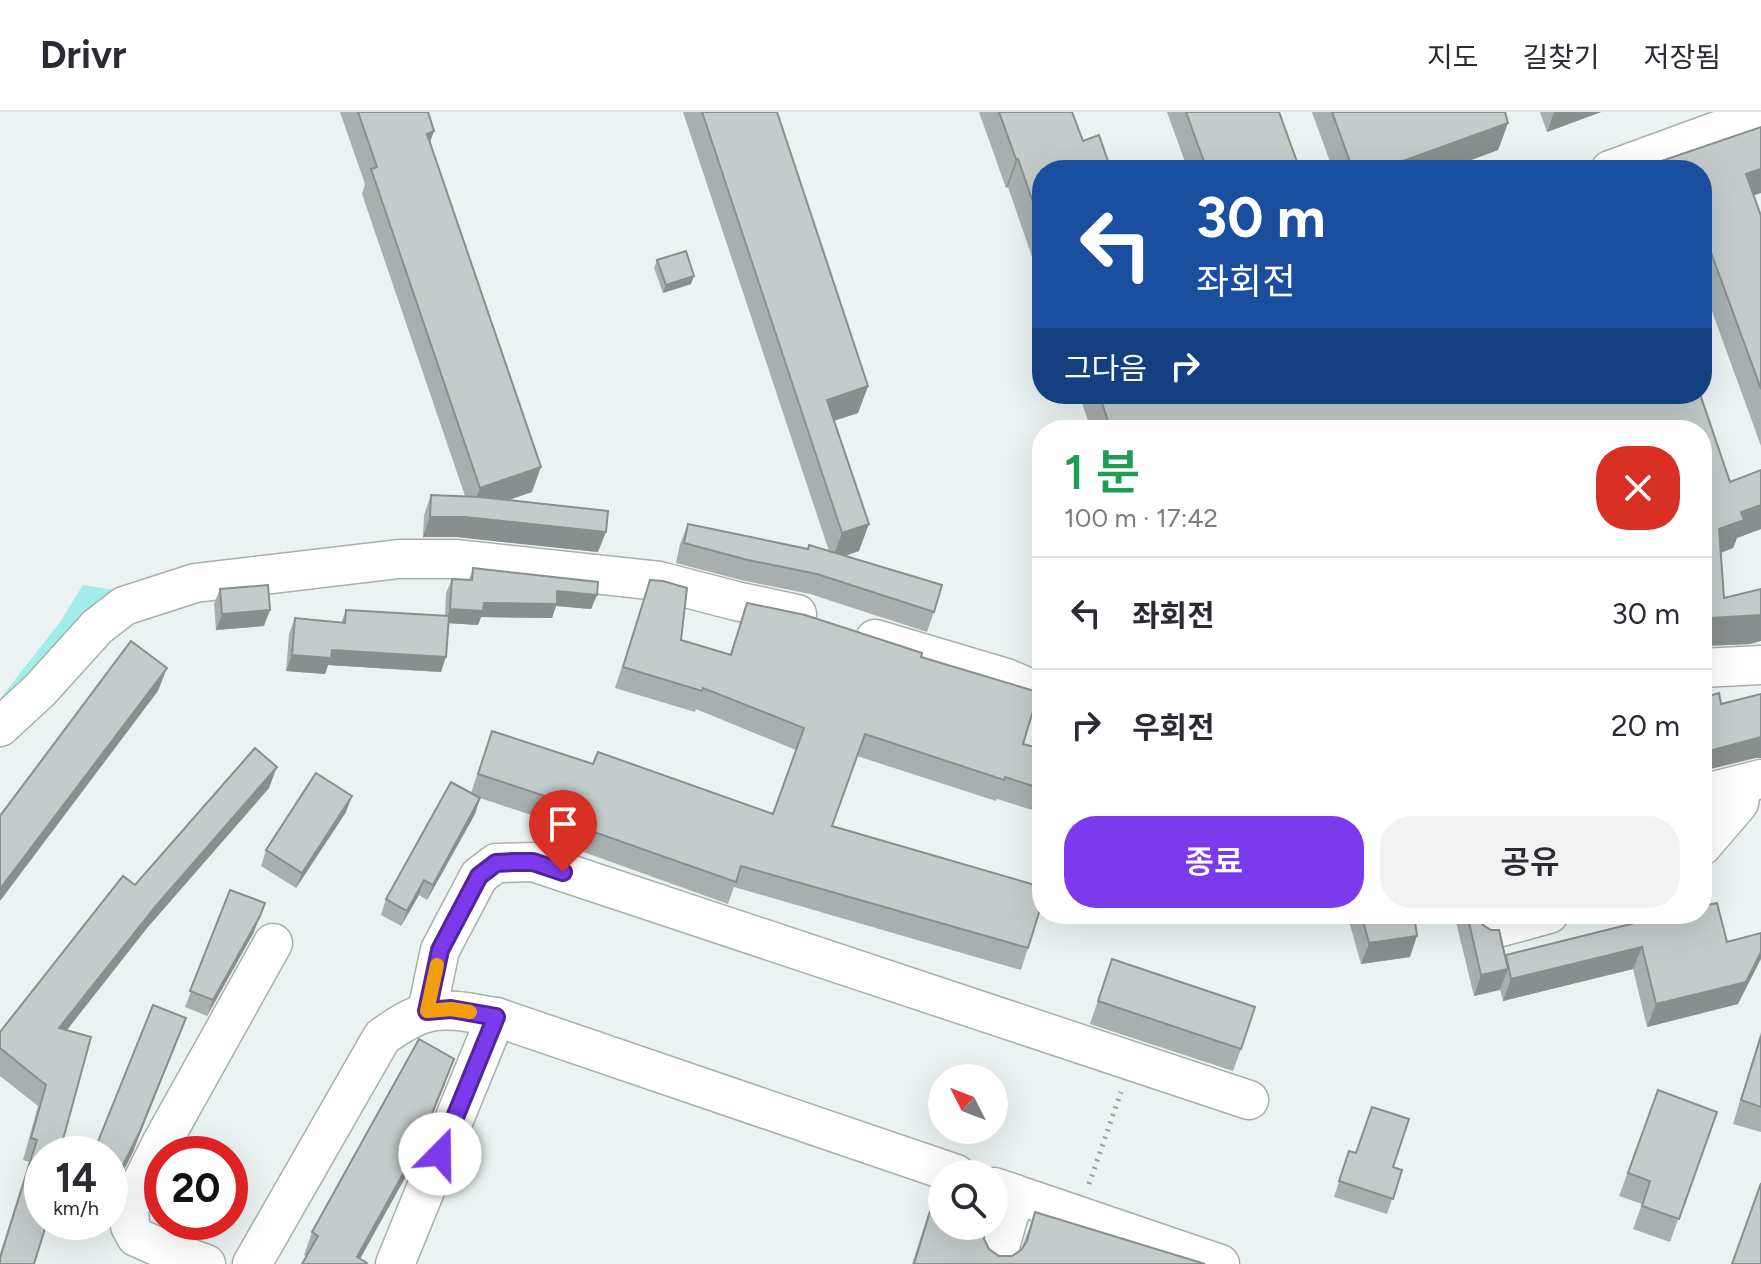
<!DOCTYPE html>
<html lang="ko">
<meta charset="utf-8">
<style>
body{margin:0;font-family:Figtree,"Noto Sans KR",sans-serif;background:#f2f2f3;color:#2b2b33;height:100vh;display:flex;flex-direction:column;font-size:30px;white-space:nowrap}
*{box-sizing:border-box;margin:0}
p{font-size:26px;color:#7c7c81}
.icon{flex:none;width:44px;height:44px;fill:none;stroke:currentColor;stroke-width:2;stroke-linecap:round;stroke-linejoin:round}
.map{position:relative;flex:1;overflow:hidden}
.drawer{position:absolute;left:1032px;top:308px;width:680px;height:504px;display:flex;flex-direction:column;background:#fff;border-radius:32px;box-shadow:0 8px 32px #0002}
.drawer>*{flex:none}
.banner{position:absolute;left:1032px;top:48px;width:680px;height:244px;border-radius:32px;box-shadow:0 8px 32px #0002;background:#1a4fa0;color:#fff;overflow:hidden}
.needle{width:52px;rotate:312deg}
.tools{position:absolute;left:928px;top:952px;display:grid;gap:16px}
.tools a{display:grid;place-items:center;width:80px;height:80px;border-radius:50%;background:#fff;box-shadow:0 8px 32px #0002;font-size:40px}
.speed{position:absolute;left:24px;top:1024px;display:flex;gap:16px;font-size:40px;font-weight:700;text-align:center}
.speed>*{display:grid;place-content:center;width:104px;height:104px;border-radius:50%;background:#fff;box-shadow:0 8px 32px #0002;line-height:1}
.speed small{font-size:20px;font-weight:400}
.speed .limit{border:12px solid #d22;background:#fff;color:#111}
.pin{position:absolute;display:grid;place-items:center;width:68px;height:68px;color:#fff;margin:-82px -34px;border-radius:50% 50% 50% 0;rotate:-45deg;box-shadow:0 0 8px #0007}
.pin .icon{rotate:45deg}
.me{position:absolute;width:88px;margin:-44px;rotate:22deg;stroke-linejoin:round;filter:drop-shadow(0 0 6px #0008)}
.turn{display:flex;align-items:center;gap:28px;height:168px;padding:0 32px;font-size:36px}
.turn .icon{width:104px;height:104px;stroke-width:2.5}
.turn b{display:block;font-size:56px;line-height:68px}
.then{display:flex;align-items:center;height:76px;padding:0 32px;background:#0003;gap:16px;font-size:30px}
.round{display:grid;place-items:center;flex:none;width:84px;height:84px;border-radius:32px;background:#f2f2f3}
.headline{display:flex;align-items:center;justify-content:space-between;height:136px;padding:0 32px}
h1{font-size:48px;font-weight:600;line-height:60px;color:#1e9e55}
.action{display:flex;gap:16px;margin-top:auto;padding:16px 32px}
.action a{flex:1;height:92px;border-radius:32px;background:#7c3aed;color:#fff;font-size:32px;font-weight:600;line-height:92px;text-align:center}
.action a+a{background:#f2f2f3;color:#2b2b33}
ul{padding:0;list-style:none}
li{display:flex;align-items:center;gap:24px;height:112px;padding:0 32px;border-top:2px solid #e1e1e2}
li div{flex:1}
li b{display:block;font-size:30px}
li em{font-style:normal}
header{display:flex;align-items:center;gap:48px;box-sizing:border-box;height:112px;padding:0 40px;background:#fff;border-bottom:2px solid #e1e1e2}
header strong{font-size:38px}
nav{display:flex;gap:44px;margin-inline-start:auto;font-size:28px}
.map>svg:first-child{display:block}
.green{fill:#a0ede9}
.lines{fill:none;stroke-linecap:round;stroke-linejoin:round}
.minor-casing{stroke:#a8afaf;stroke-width:41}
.path{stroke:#999f9e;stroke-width:5;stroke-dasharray:2 6;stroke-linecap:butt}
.minor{stroke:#fff;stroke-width:38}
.wall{fill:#a9afaf}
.shaded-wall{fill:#898f8e}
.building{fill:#c4cccb;stroke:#898f8e;stroke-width:2}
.route-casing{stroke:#51269a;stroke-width:20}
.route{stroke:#7c3aed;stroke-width:14}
.slow{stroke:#f59e0b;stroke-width:14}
</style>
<header>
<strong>Drivr</strong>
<nav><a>지도</a><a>길찾기</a><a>저장됨</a></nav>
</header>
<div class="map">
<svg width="1761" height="1152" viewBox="0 0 1761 1152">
<rect width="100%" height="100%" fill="#ebf3f2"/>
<polygon class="green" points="83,473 141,482 0,600 0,587 60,510"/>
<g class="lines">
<defs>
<g id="minor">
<polyline points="1610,58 1761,3"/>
<polyline points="875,527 1006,566 1042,581"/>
<polyline points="1702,556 1761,553"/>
<polyline points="0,615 40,578 97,515 124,494 195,471 399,447 455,447 659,469 736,489 797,502"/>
<polyline points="1702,682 1761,667"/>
<polyline points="1702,734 1739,691 1742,672"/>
<polyline points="1490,818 1549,802"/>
<polyline points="427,899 440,838 479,764 496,751 533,750 1249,988"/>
<polyline points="994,1075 1220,1152"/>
<polyline points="206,1152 154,1133 136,1125 130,1114 129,1096 162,1030 273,831"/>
<path d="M252,1152L382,925C429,891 442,896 496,905"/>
<polyline points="395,1152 496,905 956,1062"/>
<polyline points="995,1152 1015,1082"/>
</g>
</defs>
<use href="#minor" class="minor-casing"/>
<polyline class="path" points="1089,1072 1121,980"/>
<use href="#minor" class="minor"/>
</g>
<g class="wall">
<polygon points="340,0 428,0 430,31 532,380 508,388 598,440 457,425 423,425 424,403 431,383 465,384 362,82 365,72"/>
<polygon points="683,0 777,0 868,274 858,301 834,309 859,439 845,444 934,500 927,520 810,482 741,468 676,451 680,432 688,412 807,437 829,439"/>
<polygon points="979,0 1072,0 1042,58 1042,174 1008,75 1006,76"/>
<polygon points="1167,0 1279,0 1300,58 1188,58"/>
<polygon points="1312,0 1505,0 1508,11 1498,38 1444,58 1333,58"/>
<polygon points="1540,0 1601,0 1547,20"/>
<polygon points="1702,58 1754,84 1761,104 1761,334 1702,172"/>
<polygon points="657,148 691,172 663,181 654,156"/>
<polygon points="1079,282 1700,282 1730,370 1761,358 1761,417 1737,426 1733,436 1721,441 1724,486 1750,532 1702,534 1702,318 1091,318"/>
<polygon points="473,456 597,483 591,497 556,494 552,506 481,505 478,513 449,511 441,560 328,553 325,562 286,559 289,522 295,506 341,511 346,498 445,504 446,481 452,467 469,468"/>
<polygon points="650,468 681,528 730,542 747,491 921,545 1035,588 1023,632 1042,637 1042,701 997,687 996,689 857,644 832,714 1028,836 1021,858 734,775 728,792 564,733 570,716 480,686 475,702 427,788 419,783 401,814 381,803 386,787 471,681 492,619 593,652 773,702 796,638 696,597 695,600 615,576"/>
<polygon points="220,477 264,514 216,518 214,492"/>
<polygon points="269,676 147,816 67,918 91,925 0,1152 0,1142 29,1050 23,1048 38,994 0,964 0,920 135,773"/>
<polygon points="346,700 296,776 261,754 266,738"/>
<polygon points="230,778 254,820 207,904 185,895"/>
<polygon points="1262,802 1286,802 1284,809"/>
<polygon points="1347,802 1388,802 1410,845 1361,852"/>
<polygon points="1454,802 1477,802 1505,845 1506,843 1671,802 1738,892 1647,915 1633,857 1503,889 1500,877 1474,884"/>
<polygon points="1112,847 1241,937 1233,959 1090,912"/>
<polygon points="186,906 132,1042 116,1073 110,1094 110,1042"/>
<polygon points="1761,920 1761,1020 1733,1012"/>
<polygon points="446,970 411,1055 360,1147 306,1144 304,1143 312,1120"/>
<polygon points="1658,978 1717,1000 1670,1130 1633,1117 1642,1092 1619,1084"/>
<polygon points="1349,1039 1402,1058 1387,1102 1334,1085"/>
<polygon points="940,1067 989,1137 999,1144 1012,1144 1021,1138 1035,1100 1205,1152 912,1152 930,1096"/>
</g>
<g class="shaded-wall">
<polygon points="1554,0 1601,0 1547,20"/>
<polygon points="1508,11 1498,38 1444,58 1378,58"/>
<polygon points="434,19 425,44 427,22"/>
<polygon points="1016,47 1018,47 1008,75 1006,76"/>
<polygon points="1761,57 1761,81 1735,90 1746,62"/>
<polygon points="694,164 691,172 663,181 666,173"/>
<polygon points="868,274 858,301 817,314 827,288"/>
<polygon points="541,355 532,380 471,401 480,376"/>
<polygon points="1761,393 1761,417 1737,426 1733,436 1709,445 1719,417 1741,400"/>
<polygon points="430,405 465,405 606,420 598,440 457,425 423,425"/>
<polygon points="869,412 859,439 832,448 842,421"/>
<polygon points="557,479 597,483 591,497 556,494 552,506 481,505 478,513 445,511 450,497"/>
<polygon points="270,498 264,514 216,518 222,502"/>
<polygon points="1761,503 1761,529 1750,532 1702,534 1702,509 1711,506"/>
<polygon points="332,538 446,545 441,560 328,553 325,562 286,559 292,543"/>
<polygon points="167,556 158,579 0,789 0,777"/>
<polygon points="1761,625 1761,646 1756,646 1702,659 1702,641"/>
<polygon points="277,655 269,676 147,816 51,938 59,916 155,795"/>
<polygon points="352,684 346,700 296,776 302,761"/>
<polygon points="480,686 475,702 427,788 433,773"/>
<polygon points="424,768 419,783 401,814 407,799"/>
<polygon points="265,791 254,820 207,904 213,888"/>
<polygon points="1417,824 1410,845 1361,852 1369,831"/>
<polygon points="1642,835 1633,857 1503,889 1511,867"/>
<polygon points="1761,840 1761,847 1738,892 1647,915 1656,892"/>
<polygon points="1508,857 1500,878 1474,884 1481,863"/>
<polygon points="186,906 132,1042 111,1082 118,1063"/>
<polygon points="454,947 411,1055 357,1152 357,1145"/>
</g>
<g class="building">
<polygon points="358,0 428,0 434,19 427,22 541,355 480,376 371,57 377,55"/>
<polygon points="702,0 777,0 868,274 827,288 869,412 842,421"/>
<polygon points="999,0 1072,0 1083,29 1099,23 1111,58 1042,58 1042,116 1018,47 1016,47"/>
<polygon points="1186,0 1279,0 1300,58 1207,58"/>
<polygon points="1332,0 1505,0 1508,11 1378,58 1353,58"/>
<polygon points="1761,15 1761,57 1746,62 1761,104 1761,277 1702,116 1702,58 1635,58"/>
<polygon points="686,139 694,164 666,173 657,148"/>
<polygon points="1099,282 1700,282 1730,370 1761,358 1761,393 1741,400 1744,408 1719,417 1724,486 1761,477 1761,503 1711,506 1702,509 1702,318 1101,318 1101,315 1109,312"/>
<polygon points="431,383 480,385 608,399 606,420 465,405 430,405"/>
<polygon points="688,412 808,437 809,433 942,473 934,500 817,462 748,448 684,431"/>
<polygon points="473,456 598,470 597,483 557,479 557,492 484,491 483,499 450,497 452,467 472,468"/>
<polygon points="650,468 663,469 687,476 681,528 731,543 747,491 805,503 922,541 921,545 1038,580 1034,587 1036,589 1023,632 1042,637 1042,677 1005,665 1004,668 865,622 832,714 1042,775 1042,791 1028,836 741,754 736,770 571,712 578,695 478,662 492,619 593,652 598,640 773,702 804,616 703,576 702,579 623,555"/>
<polygon points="268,473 270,498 222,502 220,477"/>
<polygon points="346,498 449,504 446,545 332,538 331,546 292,543 295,506 345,511"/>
<polygon points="131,529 167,556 0,777 0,704"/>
<polygon points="1719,581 1721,592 1761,582 1761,625 1702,641 1702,586"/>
<polygon points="255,636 277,655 155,795 59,916 91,925 59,1042 42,1042 42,1110 47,1110 34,1152 0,1152 0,1146 37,1028 31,1026 46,973 0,936 0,920 123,764 135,773"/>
<polygon points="316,661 352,684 302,761 266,738"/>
<polygon points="451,670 480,686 433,773 424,768 407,799 386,787"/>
<polygon points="230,778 265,791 260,804 213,888 190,879"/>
<polygon points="1717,791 1727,830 1761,821 1761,840 1746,870 1656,892 1642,835 1511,867 1506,843 1671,802 1702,802 1702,794"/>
<polygon points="1361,802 1388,802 1389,803 1414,802 1417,824 1369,831"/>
<polygon points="1467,802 1477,802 1483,813 1491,818 1499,818 1508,857 1481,863"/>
<polygon points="1112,847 1255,895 1241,937 1098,889"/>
<polygon points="153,893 186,906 140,1019 118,1063 114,1083 110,1081 110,1042 93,1042"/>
<polygon points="1761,924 1761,995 1741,988"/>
<polygon points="419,927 454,947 419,1033 357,1145 367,1151 366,1152 302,1152 318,1124 312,1120"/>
<polygon points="1658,978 1717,1000 1679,1107 1642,1094 1650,1069 1628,1061"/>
<polygon points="1372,995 1409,1007 1393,1055 1402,1058 1393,1087 1339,1069 1349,1039 1356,1041"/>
<polygon points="940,1067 942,1067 942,1114 985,1114 984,1127 989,1137 999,1144 1012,1144 1021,1138 1027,1129 1035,1100 1205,1152 914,1152"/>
<polygon points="1761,1071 1761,1152 1732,1152"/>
</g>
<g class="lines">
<defs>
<polyline id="route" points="440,1042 496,905 451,897 427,899 440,838 479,764 496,751 514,750 533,750 563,760"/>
</defs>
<use href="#route" class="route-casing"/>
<use href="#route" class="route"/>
<polyline class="slow" points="437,853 427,899 451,897 470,900"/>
</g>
</svg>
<div class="tools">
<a><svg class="needle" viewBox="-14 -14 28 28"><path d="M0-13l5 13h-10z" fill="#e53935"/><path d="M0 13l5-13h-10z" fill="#7c7c81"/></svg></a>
<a><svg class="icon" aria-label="search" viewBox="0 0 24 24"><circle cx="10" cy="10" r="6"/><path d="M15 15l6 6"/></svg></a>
</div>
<div class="speed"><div>14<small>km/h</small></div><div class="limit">20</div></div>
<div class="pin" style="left:563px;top:760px;background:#d93025"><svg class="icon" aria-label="arrive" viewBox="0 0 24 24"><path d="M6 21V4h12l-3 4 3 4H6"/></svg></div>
<svg class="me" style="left:440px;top:1042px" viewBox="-20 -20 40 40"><circle r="19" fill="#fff"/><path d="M0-13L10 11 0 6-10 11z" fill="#7c3aed"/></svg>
<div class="banner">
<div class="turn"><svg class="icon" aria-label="left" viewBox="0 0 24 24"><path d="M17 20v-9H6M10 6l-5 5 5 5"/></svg><div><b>30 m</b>좌회전</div></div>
<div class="then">그다음<svg class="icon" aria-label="right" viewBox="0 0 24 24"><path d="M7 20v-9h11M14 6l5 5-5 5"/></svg></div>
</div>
<section class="drawer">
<div class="headline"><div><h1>1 분</h1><p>100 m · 17:42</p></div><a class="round" style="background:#d93025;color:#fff"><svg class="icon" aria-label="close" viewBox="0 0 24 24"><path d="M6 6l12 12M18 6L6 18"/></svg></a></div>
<ul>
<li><svg class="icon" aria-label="left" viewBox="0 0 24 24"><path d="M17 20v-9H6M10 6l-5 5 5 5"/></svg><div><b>좌회전</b></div><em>30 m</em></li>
<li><svg class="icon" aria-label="right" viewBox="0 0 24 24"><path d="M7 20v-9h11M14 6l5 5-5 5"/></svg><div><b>우회전</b></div><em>20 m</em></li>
</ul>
<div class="action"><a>종료</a><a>공유</a></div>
</section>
</div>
